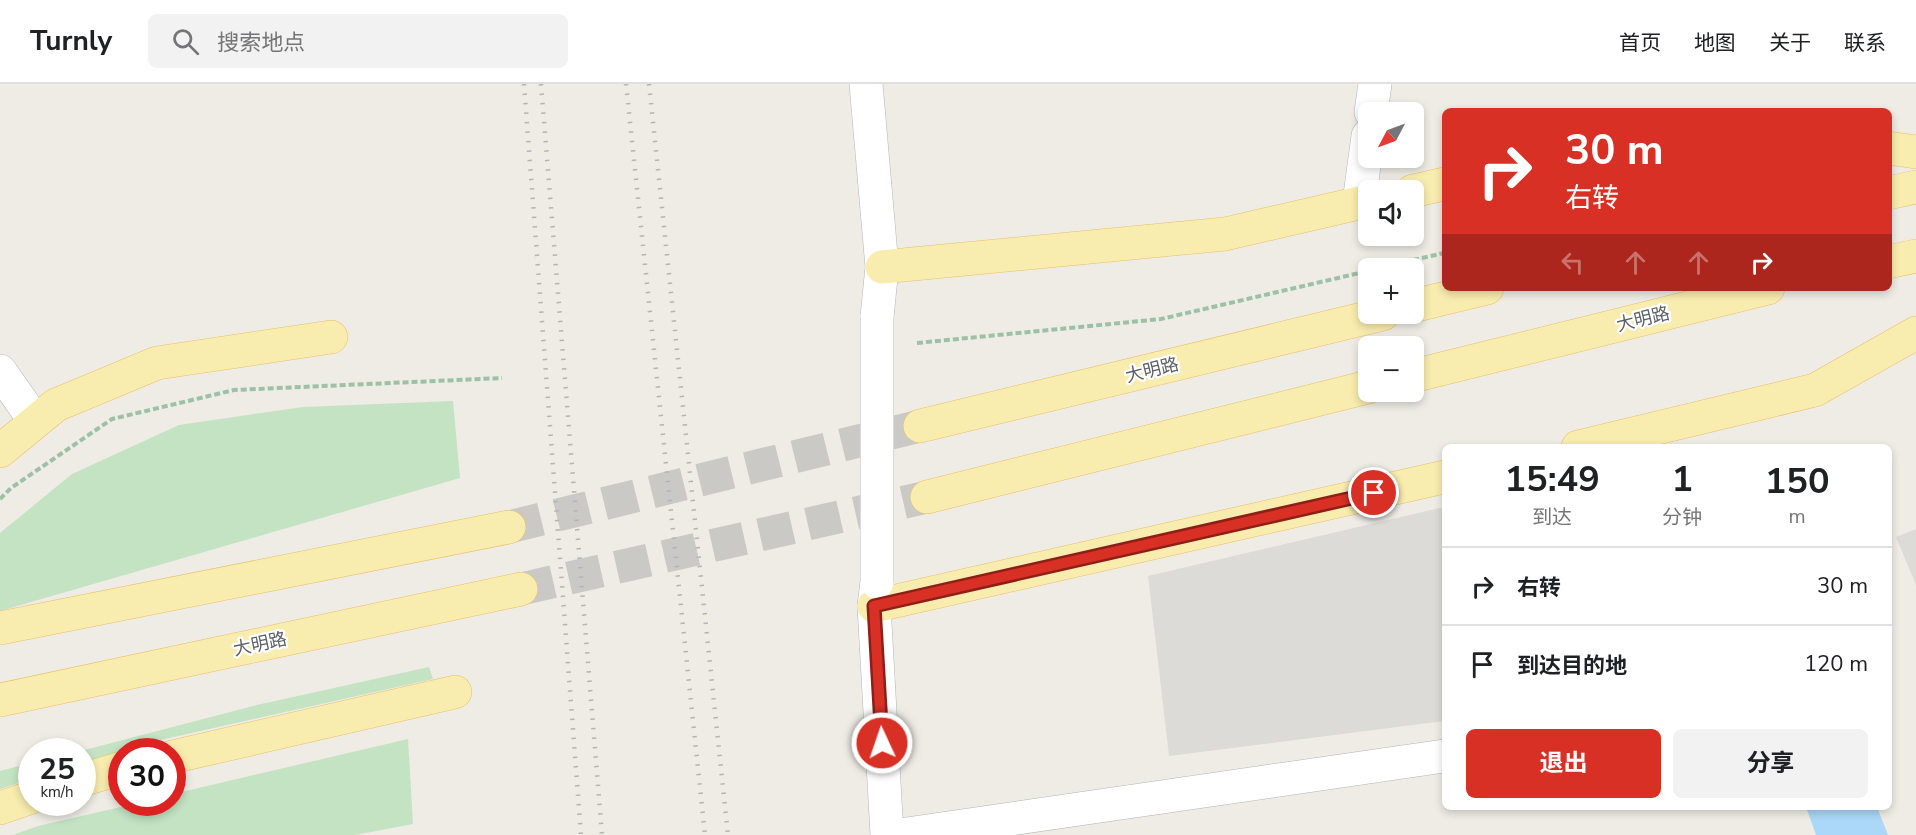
<!DOCTYPE html>
<html lang="zh">
<meta charset="utf-8">
<style>
body{margin:0;font-family:"Nunito Sans","Noto Sans SC",sans-serif;background:#f2f2f2;color:#202124;height:100vh;display:flex;flex-direction:column;font-size:22px;white-space:nowrap}
*{box-sizing:border-box;margin:0}
p{font-size:20px;color:#757577}
.icon{flex:none;width:33px;height:33px;fill:none;stroke:currentColor;stroke-width:2;stroke-linecap:round;stroke-linejoin:round}
.map{position:relative;flex:1;overflow:hidden}
.details{position:absolute;left:1442px;top:360px;width:450px;height:366px;display:flex;flex-direction:column;background:#fff;border-radius:9px;box-shadow:0 3px 9px #0003}
.details>*{flex:none}
.top-card{position:absolute;left:1442px;top:24px;width:450px;height:183px;border-radius:9px;box-shadow:0 3px 9px #0003;background:#d93025;color:#fff;overflow:hidden}
.needle{width:39px;rotate:229deg}
.buttons{position:absolute;left:1358px;top:18px;display:grid;gap:12px}
.buttons a{display:grid;place-items:center;width:66px;height:66px;border-radius:9px;background:#fff;box-shadow:0 3px 9px #0003;font-size:30px}
.speed{position:absolute;left:18px;top:654px;display:flex;gap:12px;font-size:30px;font-weight:700;text-align:center}
.speed>*{display:grid;place-content:center;width:78px;height:78px;border-radius:50%;background:#fff;box-shadow:0 3px 9px #0003;line-height:1}
.speed small{font-size:15px;font-weight:400}
.speed .limit{border:9px solid #d22;background:#fff;color:#111}
.pin{position:absolute;display:grid;place-items:center;width:51px;height:51px;color:#fff;margin:-26px;border:3px solid #fff;border-radius:50%;box-shadow:0 2px 6px #0007}
.me{position:absolute;width:66px;margin:-33px;rotate:357deg;stroke-linejoin:round;filter:drop-shadow(0 0 4px #0008)}
.turn{display:flex;align-items:center;gap:21px;height:126px;padding:0 24px;font-size:27px}
.turn .icon{width:78px;height:78px;stroke-width:2.5}
.turn b{display:block;font-size:42px;line-height:51px}
.lanes{display:flex;align-items:center;height:57px;padding:0 24px;background:#0003;justify-content:center;gap:30px;direction:ltr}
.lanes .off{opacity:.35}
.eta{display:flex;justify-content:space-evenly;align-items:center;height:102px;text-align:center}
.eta b{font-size:36px;font-weight:700;line-height:42px}
.cta{display:flex;gap:12px;margin-top:auto;padding:12px 24px}
.cta a{flex:1;height:69px;border-radius:9px;background:#d93025;color:#fff;font-size:24px;font-weight:700;line-height:69px;text-align:center}
.cta a+a{background:#f2f2f2;color:#202124}
ul{padding:0;list-style:none}
li{display:flex;align-items:center;gap:18px;height:78px;padding:0 24px;border-top:2px solid #e0e0e0}
li div{flex:1}
li b{display:block;font-size:22px}
li em{font-style:normal}
header{display:flex;align-items:center;gap:36px;box-sizing:border-box;height:84px;padding:0 30px;background:#fff;border-bottom:2px solid #e0e0e0}
header strong{font-size:28px}
nav{display:flex;gap:33px;margin-inline-start:auto;font-size:21px}
.search{width:420px;height:54px;background:#f2f2f2;display:flex;align-items:center;gap:15px;box-sizing:border-box;padding:0 21px;border-radius:9px;color:#757577;font-size:22px}
.map>svg:first-child{display:block}
.industrial{fill:#dddbd7}
.green{fill:#c3e3c3}
.water{fill:#abd7f8}
.lines{fill:none;stroke-linecap:round;stroke-linejoin:round}
.primary-tunnel{stroke:#cac9c5;stroke-width:33;stroke-dasharray:33 16;stroke-linecap:butt}
.minor-casing{stroke:#b2b5b9;stroke-width:34}
.tertiary-casing{stroke:#b2b5b9;stroke-width:34}
.primary-casing{stroke:#e6c165;stroke-width:34}
.path{stroke:#9cc1a6;stroke-width:4;stroke-dasharray:6 3;stroke-linecap:butt}
.minor{stroke:#fff;stroke-width:33}
.tertiary{stroke:#fff;stroke-width:33}
.primary{stroke:#f9ecaf;stroke-width:33}
.rail{stroke:#b3b4b4;stroke-width:4.5;stroke-dasharray:1.5 8;stroke-linecap:butt}
.minor-bridge-casing{stroke:#b2b5b9;stroke-width:34;stroke-linecap:butt}
.minor-bridge{stroke:#fff;stroke-width:33}
.route-casing{stroke:#8d1f18;stroke-width:15}
.route{stroke:#d93025;stroke-width:10}
.labels{text-anchor:middle;dominant-baseline:central;stroke-width:4.5;stroke-linejoin:round;paint-order:stroke}
.street-label{font-size:18px;fill:#5d6064;stroke:#fff}
</style>
<header>
<strong>Turnly</strong>
<div class="search"><svg class="icon" aria-label="search" viewBox="0 0 24 24"><circle cx="10" cy="10" r="6"/><path d="M15 15l6 6"/></svg>搜索地点</div>
<nav><a>首页</a><a>地图</a><a>关于</a><a>联系</a></nav>
</header>
<div class="map">
<svg width="1916" height="751" viewBox="0 0 1916 751">
<rect width="100%" height="100%" fill="#eeece5"/>
<g class="industrial">
<polygon points="1444,423 1444,637 1169,672 1148,492"/>
<polygon points="1916,445 1916,501 1896,453"/>
</g>
<g class="green">
<polygon points="453,317 460,394 0,527 0,449 72,390 179,341 303,323"/>
<polygon points="429,583 433,595 156,657 83,680 82,668 77,668 257,621"/>
<polygon points="408,655 413,740 355,751 13,751 38,742 138,719 172,718 173,710"/>
<polygon points="31,679 31,695 0,705 0,687"/>
</g>
<polygon class="water" points="1806,723 1877,723 1888,751 1816,751"/>
<g class="lines">
<g class="primary-tunnel">
<polyline points="509,443 920,342"/>
<polyline points="521,505 927,413"/>
</g>
<defs>
<g id="minor">
<polyline points="866,0 882,183 877,233"/>
<polyline points="1371,28 1375,0"/>
<polyline points="1359,119 1368,52"/>
<polyline points="877,498 874,522 887,751"/>
<polyline points="900,751 1444,672"/>
</g>
<polyline id="tertiary" points="0,287 35,337"/>
<g id="primary">
<polyline points="1888,64 1916,68"/>
<polyline points="1413,107 1444,100"/>
<polyline points="1888,109 1916,103"/>
<polyline points="1888,178 1916,172"/>
<polyline points="882,183 1225,150 1368,117"/>
<polyline points="1413,222 1487,204"/>
<polyline points="1413,292 1768,204"/>
<polyline points="920,342 1383,230"/>
<polyline points="1578,363 1815,306 1916,249"/>
<polyline points="0,367 56,321 157,279 331,253"/>
<polyline points="927,413 1368,303"/>
<polyline points="874,522 1444,393"/>
<polyline points="0,544 509,443"/>
<polyline points="0,616 521,505"/>
<polyline points="172,673 455,608"/>
<polyline points="82,696 122,684"/>
<polyline points="0,724 32,713"/>
</g>
</defs>
<use href="#minor" class="minor-casing"/>
<use href="#tertiary" class="tertiary-casing"/>
<use href="#primary" class="primary-casing"/>
<g class="path">
<polyline points="1378,184 1444,169"/>
<polyline points="917,259 1161,235 1368,187"/>
<polyline points="0,415 11,404 112,335 234,306 502,294"/>
</g>
<use href="#minor" class="minor"/>
<use href="#tertiary" class="tertiary"/>
<use href="#primary" class="primary"/>
<g class="rail">
<polyline points="524,0 581,751"/>
<polyline points="541,0 602,751"/>
<polyline points="626,0 705,751"/>
<polyline points="649,0 728,751"/>
</g>
<defs>
<polyline id="minor-bridge" points="877,498 877,233"/>
</defs>
<use href="#minor-bridge" class="minor-bridge-casing"/>
<use href="#minor-bridge" class="minor-bridge"/>
</g>
<g class="lines">
<defs>
<polyline id="route" points="882,659 874,522 1374,409"/>
</defs>
<use href="#route" class="route-casing"/>
<use href="#route" class="route"/>
</g>
<g class="labels">
<g class="street-label">
<text transform="translate(1643 235) rotate(-14)">大明路</text>
<text transform="translate(1152 286) rotate(-14)">大明路</text>
<text transform="translate(260 560) rotate(-12)">大明路</text>
</g>
</g>
</svg>
<div class="buttons">
<a><svg class="needle" viewBox="-14 -14 28 28"><path d="M0-13l5 13h-10z" fill="#e53935"/><path d="M0 13l5-13h-10z" fill="#757577"/></svg></a>
<a><svg class="icon" aria-label="sound" viewBox="0 0 24 24"><path d="M4 9h4l5-4v14l-5-4H4zM17 9q2 3 0 6"/></svg></a>
<a>+</a>
<a>−</a>
</div>
<div class="speed"><div>25<small>km/h</small></div><div class="limit">30</div></div>
<div class="pin" style="left:1374px;top:409px;background:#d93025"><svg class="icon" aria-label="arrive" viewBox="0 0 24 24"><path d="M6 21V4h12l-3 4 3 4H6"/></svg></div>
<svg class="me" style="left:882px;top:659px" viewBox="-20 -20 40 40"><circle r="17" fill="#d93025" stroke="#fff" stroke-width="3"/><path d="M0-11L8 9 0 5-8 9z" fill="#fff"/></svg>
<div class="top-card">
<div class="turn"><svg class="icon" aria-label="right" viewBox="0 0 24 24"><path d="M7 20v-9h11M14 6l5 5-5 5"/></svg><div><b>30 m</b>右转</div></div>
<div class="lanes"><svg class="icon off" aria-label="left" viewBox="0 0 24 24"><path d="M17 20v-9H6M10 6l-5 5 5 5"/></svg><svg class="icon off" aria-label="ahead" viewBox="0 0 24 24"><path d="M12 20V5M6 11l6-6 6 6"/></svg><svg class="icon off" aria-label="ahead" viewBox="0 0 24 24"><path d="M12 20V5M6 11l6-6 6 6"/></svg><svg class="icon" aria-label="right" viewBox="0 0 24 24"><path d="M7 20v-9h11M14 6l5 5-5 5"/></svg></div>
</div>
<section class="details">
<div class="eta">
<div><b>15:49</b><p>到达</p></div>
<div><b>1</b><p>分钟</p></div>
<div><b>150</b><p>m</p></div>
</div>
<ul>
<li><svg class="icon" aria-label="right" viewBox="0 0 24 24"><path d="M7 20v-9h11M14 6l5 5-5 5"/></svg><div><b>右转</b></div><em>30 m</em></li>
<li><svg class="icon" aria-label="arrive" viewBox="0 0 24 24"><path d="M6 21V4h12l-3 4 3 4H6"/></svg><div><b>到达目的地</b></div><em>120 m</em></li>
</ul>
<div class="cta"><a>退出</a><a>分享</a></div>
</section>
</div>
